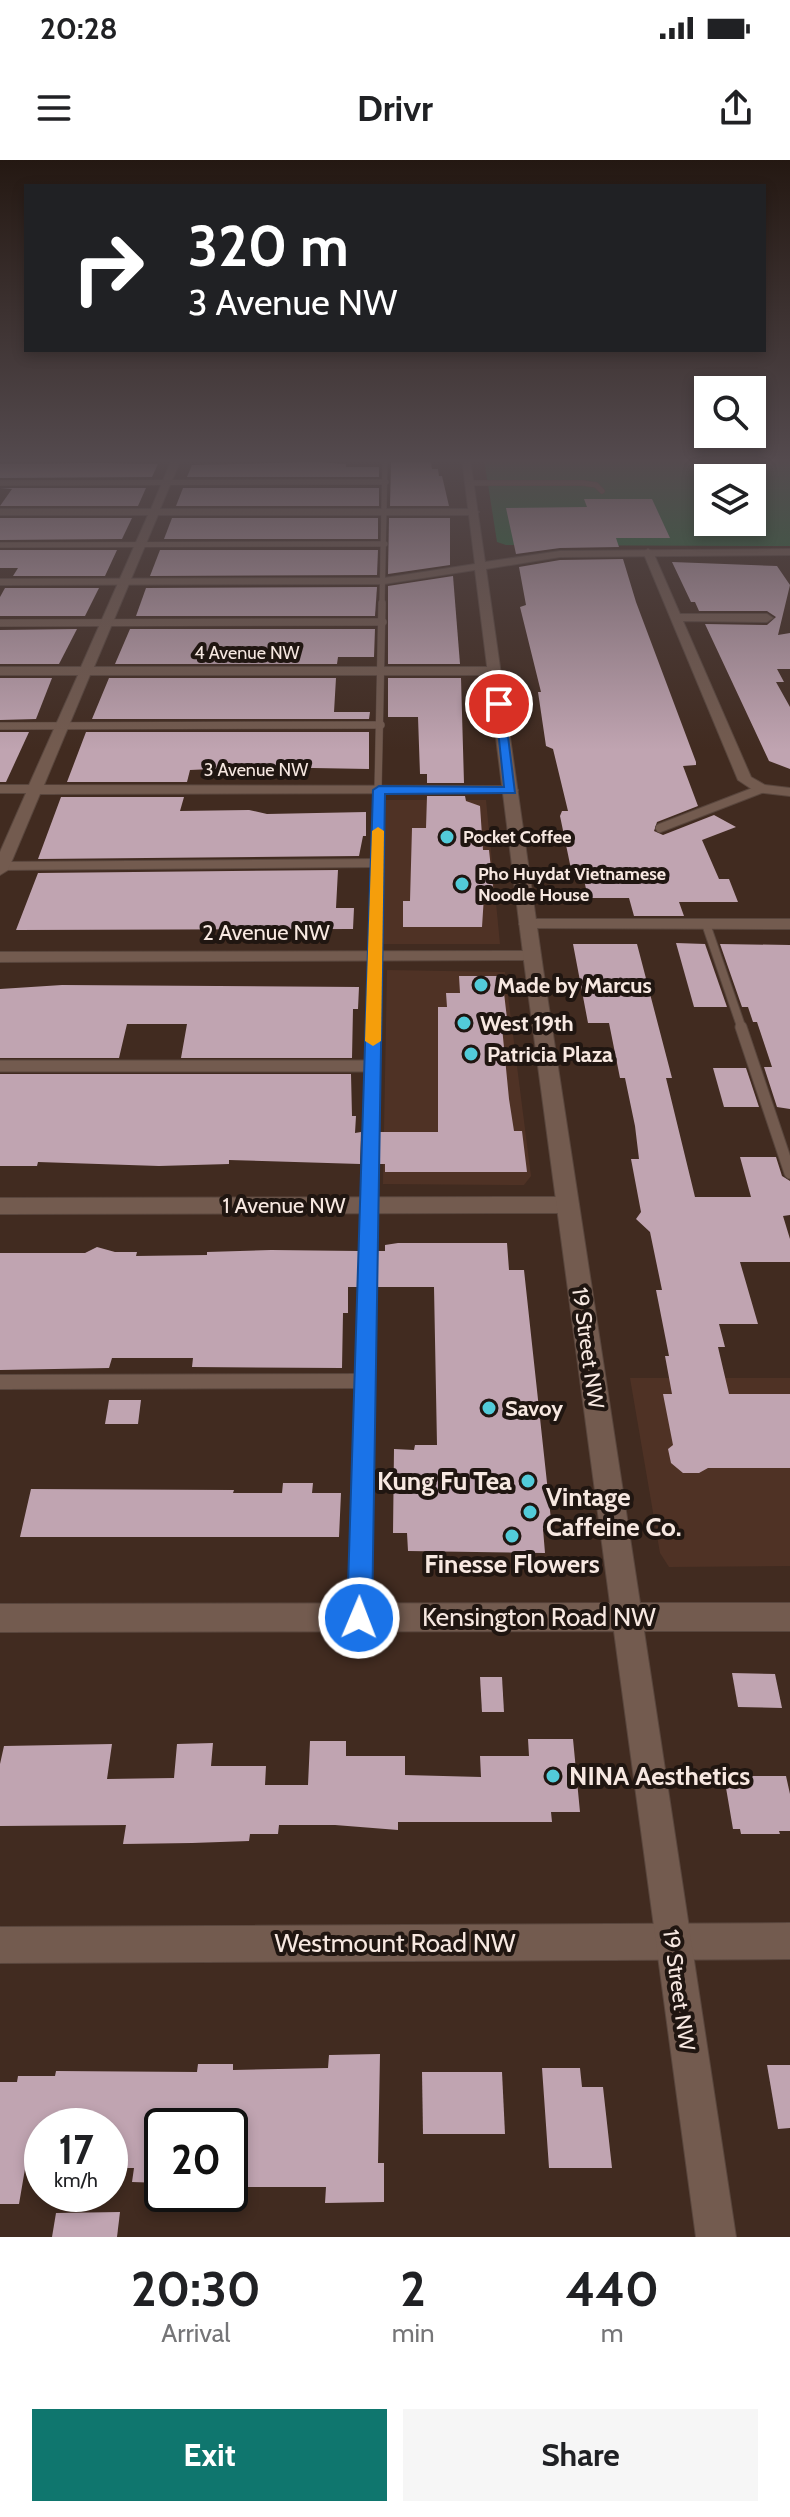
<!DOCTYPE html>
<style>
body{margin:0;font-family:Cabin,sans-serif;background:#f6f6f6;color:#202124;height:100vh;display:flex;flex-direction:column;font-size:30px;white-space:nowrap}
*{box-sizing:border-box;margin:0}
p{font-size:26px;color:#757577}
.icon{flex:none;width:44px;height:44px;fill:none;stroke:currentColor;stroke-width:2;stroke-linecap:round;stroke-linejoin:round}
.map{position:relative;height:2077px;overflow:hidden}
.sheet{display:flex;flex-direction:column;background:#fff;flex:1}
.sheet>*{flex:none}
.guide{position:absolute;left:24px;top:24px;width:742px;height:168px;border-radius:0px;box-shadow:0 4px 12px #0003;background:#202124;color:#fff;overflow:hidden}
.controls{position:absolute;left:694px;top:216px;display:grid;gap:16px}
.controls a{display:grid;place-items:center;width:72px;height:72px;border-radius:0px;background:#fff;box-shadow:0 4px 12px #0003;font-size:40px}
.speed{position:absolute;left:24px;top:1948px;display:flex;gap:16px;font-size:40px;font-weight:700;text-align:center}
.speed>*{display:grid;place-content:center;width:104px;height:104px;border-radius:50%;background:#fff;box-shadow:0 4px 12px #0003;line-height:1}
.speed small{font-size:20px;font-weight:400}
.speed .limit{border:4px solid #111;border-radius:12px;background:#fff;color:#111}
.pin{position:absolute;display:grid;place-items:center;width:68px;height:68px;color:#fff;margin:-34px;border:4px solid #fff;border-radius:50%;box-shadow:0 2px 8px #0007}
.me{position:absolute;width:88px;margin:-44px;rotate:1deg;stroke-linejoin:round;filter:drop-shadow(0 0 6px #0008)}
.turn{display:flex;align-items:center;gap:28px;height:168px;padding:0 32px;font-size:36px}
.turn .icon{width:104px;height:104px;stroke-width:2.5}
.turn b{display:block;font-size:56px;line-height:68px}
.eta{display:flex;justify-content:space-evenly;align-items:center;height:136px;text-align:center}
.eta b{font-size:48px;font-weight:700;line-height:56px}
.button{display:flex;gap:16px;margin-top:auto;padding:16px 32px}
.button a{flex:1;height:92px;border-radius:0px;background:#0f766e;color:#fff;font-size:32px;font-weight:700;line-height:92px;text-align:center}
.button a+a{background:#f6f6f6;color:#202124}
.status{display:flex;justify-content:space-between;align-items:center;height:56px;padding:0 40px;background:#fff;direction:ltr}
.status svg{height:22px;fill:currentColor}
header{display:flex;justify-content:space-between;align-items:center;height:104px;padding:0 32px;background:#fff;font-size:36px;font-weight:700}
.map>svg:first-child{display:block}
.built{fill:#4f3225}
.green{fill:#246b3b;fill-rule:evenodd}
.building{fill:#c0a4b1}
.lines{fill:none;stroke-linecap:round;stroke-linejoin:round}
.service-far4-casing{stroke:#59463d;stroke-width:6}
.service-far3-casing{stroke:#59463d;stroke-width:8}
.service-far2-casing{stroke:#59463d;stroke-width:10}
.service-far1-casing{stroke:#59463d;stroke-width:13}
.service-casing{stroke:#59463d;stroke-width:16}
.minor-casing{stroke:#59463d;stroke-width:2}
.tertiary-casing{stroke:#59463d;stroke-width:2}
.service-far4{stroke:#735b4f;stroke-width:5}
.service-far3{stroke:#735b4f;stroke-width:7}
.service-far2{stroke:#735b4f;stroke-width:8}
.service-far1{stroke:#735b4f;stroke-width:11}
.service{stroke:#735b4f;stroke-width:14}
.minor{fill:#735b4f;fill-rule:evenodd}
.tertiary{fill:#735b4f;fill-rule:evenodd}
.route{fill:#1a73e8;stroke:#114b97;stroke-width:2}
.slow{fill:#f59e0b}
.poi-dot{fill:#52cbd9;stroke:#201611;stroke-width:3}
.labels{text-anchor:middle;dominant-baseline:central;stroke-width:8;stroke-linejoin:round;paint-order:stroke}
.far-street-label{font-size:18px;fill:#f7e8e1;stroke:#201611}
.far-poi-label{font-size:18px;font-weight:bold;fill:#f7e8e1;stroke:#201611;text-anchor:start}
.street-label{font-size:22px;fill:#f7e8e1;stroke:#201611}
.poi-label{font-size:22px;font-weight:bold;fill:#f7e8e1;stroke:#201611;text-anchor:start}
.near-poi-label{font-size:26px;font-weight:bold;fill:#f7e8e1;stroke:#201611;text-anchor:start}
.near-street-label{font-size:26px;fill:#f7e8e1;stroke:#201611}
</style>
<div class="status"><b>20:28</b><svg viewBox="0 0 49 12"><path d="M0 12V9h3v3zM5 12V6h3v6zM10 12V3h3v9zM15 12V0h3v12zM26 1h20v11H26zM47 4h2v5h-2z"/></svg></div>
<header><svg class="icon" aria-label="menu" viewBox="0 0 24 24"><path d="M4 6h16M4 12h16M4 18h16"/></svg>Drivr<svg class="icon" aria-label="share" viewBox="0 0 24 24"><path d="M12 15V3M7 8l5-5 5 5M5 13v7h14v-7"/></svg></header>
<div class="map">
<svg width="790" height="2077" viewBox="0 0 790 2077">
<rect width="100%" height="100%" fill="#412b20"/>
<g class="built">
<polygon points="383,640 486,640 500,784 380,784"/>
<polygon points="387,810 505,812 531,1016 524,1025 383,1024"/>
<polygon points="630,1218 790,1218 790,1406 669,1407 660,1393"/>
</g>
<path class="green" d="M484,299H790V386L506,385L497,382ZM708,318H752V362H708Z"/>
<g class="building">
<polygon points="315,302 346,304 346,307 379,307 379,317 187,317 192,305"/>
<polygon points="391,302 431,302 432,309 438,309 439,316 442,316 449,346 390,346"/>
<polygon points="0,304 100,303 158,304 152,317 0,318"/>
<polygon points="0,328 146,328 138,346 0,346 12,329"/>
<polygon points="183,328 379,328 379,346 176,346"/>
<polygon points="584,339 652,339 670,378 616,378 619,387 560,388 516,394 506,348 587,347"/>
<polygon points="0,358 132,358 122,379 0,380"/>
<polygon points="172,358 378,358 378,379 164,379"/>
<polygon points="389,358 450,358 450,405 388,414"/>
<polygon points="0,390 117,390 105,416 13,416 18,408 0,408"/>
<polygon points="160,390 378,390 377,415 150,416"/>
<polygon points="623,399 636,442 696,602 696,605 683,606 698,646 657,662 654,671 663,675 714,655 736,667 702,680 719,719 729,719 738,742 679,742 684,756 634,756 629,738 588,738 583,715 575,715 574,709 571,709 560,656 562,651 568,651 553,589 546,586 538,532 541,532 520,447 526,445 519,407 560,400"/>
<polygon points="672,402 777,406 790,425 778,475 790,473 790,509 777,509 784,522 776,522 790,547 790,609 769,601 705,464 767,465 776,457 767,451 699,451 695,442 691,442"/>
<polygon points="453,416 460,504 388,504 388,426"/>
<polygon points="377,427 375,456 136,456 146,428"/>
<polygon points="5,428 99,428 85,456 0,456 0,437"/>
<polygon points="77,469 59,504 0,504 0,470"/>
<polygon points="130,469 375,469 374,497 338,497 337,504 115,504"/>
<polygon points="0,518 52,518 36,559 0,560"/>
<polygon points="109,518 336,518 334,552 370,552 369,559 92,559"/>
<polygon points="388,518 461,518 464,623 427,623 427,614 420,614 418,557 388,557"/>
<polygon points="0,572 29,572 6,622 0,622"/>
<polygon points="86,572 369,572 369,609 257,607 190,610 187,622 67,622"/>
<polygon points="427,636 465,636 466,641 480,646 483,690 489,690 494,736 484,736 482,767 403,767 403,741 410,741 412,668 426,668"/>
<polygon points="61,637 184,637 180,651 249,650 267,654 366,652 366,676 363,676 359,696 38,699"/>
<polygon points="338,710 336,748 354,748 353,769 16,770 38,713"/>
<polygon points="676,783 705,784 727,847 694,847"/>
<polygon points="573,784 637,784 672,918 666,918 695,1037 751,1037 740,997 776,997 782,1016 790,1021 790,1055 783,1056 790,1079 790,1102 740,1102 758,1164 719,1164 725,1187 718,1187 729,1234 790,1234 790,1308 708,1308 699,1313 683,1313 671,1303 668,1289 673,1285 663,1234 672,1234 665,1196 669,1196 656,1130 662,1130 650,1072 636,1059 641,1052 631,999 639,999 635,966 625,918 620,918 609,863 588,863"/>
<polygon points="720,784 790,785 790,949 777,947 764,907 772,907 757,862 753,862 748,847 742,847"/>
<polygon points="459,816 502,816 508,867 502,867 509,939 514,971 522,971 527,1012 385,1012 385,1004 377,1004 378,972 438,972 438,847 447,847 446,833 460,833"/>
<polygon points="62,825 359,827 358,849 353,849 352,898 181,898 187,864 127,864 119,898 0,898 0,829"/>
<polygon points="713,908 746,908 759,947 724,947"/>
<polygon points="0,914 351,914 352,956 356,956 355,973 361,972 360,1004 229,1000 229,1004 159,1006 38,1002 37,1006 0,1006"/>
<polygon points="398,1083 507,1083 509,1110 524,1110 552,1369 543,1369 545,1393 408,1391 407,1373 393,1373 394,1289 414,1290 415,1285 437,1285 434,1127 375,1127 375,1091 385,1091 385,1085"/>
<polygon points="97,1087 115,1092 137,1092 136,1096 207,1095 207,1092 271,1090 358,1091 358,1127 348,1127 348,1153 343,1153 342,1208 192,1207 193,1198 112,1198 109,1208 0,1210 0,1093 85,1093"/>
<polygon points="109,1240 141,1240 138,1264 105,1264"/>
<polygon points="283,1323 313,1323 312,1333 341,1333 339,1377 20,1377 31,1329 234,1330 233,1333 282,1333"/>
<polygon points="732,1513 775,1514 782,1548 738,1547"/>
<polygon points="480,1517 502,1517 504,1552 482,1552"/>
<polygon points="528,1579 573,1579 580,1652 551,1652 552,1662 398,1662 398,1670 335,1665 279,1665 278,1674 250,1674 249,1681 192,1683 123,1684 126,1665 0,1666 0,1604 4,1586 112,1584 107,1619 174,1618 177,1584 213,1583 211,1606 266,1606 265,1625 308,1625 310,1581 346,1581 346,1596 405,1596 405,1615 481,1617 480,1596 529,1596"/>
<polygon points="724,1616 786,1616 790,1634 790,1671 779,1671 780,1674 741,1674 740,1669 733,1669"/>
<polygon points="380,1894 378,2003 384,2003 384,2042 325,2043 326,2027 244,2027 245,2018 230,2018 230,1966 162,1966 162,2023 132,2022 134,2008 110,2008 110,1966 42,1966 42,2009 25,2009 19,2044 0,2044 0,1922 17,1922 18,1916 55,1916 56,1911 197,1912 198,1904 233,1904 233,1910 328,1908 329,1895"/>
<polygon points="767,1905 790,1905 790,1968 778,1969"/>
<polygon points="542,1908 580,1908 582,1927 603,1927 612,2008 549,2008"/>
<polygon points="422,1912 502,1912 505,1974 423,1974"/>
<polygon points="120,2052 117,2077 52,2077 56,2053"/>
</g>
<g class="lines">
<defs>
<g id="service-far4">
<polyline points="0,323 386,322"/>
<polyline points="470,323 583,323 596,325 602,331"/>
<polyline points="0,385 385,384"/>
<polyline points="382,445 385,299"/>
</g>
<g id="service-far3">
<polyline points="0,463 383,462"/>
<polyline points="0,566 381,565"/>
<polyline points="378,630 382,443"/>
<polyline points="757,630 761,629"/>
</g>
<g id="service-far2">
<polyline points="660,668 761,629"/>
<polyline points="0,706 377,703"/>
<polyline points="706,764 742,869"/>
<polyline points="372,869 378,628"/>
</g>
<g id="service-far1">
<polyline points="741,867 790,1013"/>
<polyline points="0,906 372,906"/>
<polyline points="365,1176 372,867"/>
</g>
<g id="service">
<polyline points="0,1222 365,1221"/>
<polyline points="359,1458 365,1174"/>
</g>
<g id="minor">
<polygon points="172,299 181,299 160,349 474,349 479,352 474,355 158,355 94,507 494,507 500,511 494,515 90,515 44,625 511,626 518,630 516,633 40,634 8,710 0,715 0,692 26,633 0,633 0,625 29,625 78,515 0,515 0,507 81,507 148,355 0,355 0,349 151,349"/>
<polygon points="648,389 653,392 680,454 767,454 773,458 767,462 683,461 751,617 765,625 790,628 790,636 756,632 738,620 643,392"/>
<polygon points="528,759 790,759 790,769 522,768 519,764 522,760"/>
<polygon points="532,791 538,792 541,796 538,800 0,802 0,792"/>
<polygon points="568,1037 576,1039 579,1045 576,1051 568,1053 0,1054 0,1038"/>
<polygon points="790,1763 790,1799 0,1803 0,1767"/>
</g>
<polygon id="tertiary" points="462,299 470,299 485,402 560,391 790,389 790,395 560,397 486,409 543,809 640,1443 790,1443 790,1471 644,1471 736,2077 696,2077 614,1471 0,1472 0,1444 610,1443 525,809 475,410 384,424 0,425 0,419 384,418 475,404"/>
</defs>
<use href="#service-far4" class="service-far4-casing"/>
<use href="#service-far3" class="service-far3-casing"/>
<use href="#service-far2" class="service-far2-casing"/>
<use href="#service-far1" class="service-far1-casing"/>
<use href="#service" class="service-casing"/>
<use href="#minor" class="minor-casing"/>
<use href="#tertiary" class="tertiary-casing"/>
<use href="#service-far4" class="service-far4"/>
<use href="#service-far3" class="service-far3"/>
<use href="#service-far2" class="service-far2"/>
<use href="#service-far1" class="service-far1"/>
<use href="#service" class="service"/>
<use href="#minor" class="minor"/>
<use href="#tertiary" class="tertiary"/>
</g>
<linearGradient id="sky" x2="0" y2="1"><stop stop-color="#241812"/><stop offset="0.51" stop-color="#544a4e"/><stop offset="1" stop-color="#544a4e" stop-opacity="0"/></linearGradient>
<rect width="790" height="590" fill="url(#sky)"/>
<polygon class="route" points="495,541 504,544 515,633 385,634 372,1458 368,1466 359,1470 351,1466 347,1458 373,630 379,626 504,627"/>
<polygon class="slow" points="378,667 384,671 381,881 373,886 365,881 372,671"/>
<g class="poi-dot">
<circle cx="447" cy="677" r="8"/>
<circle cx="462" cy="724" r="8"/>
<circle cx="481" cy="825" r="8"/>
<circle cx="464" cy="863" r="8"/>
<circle cx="471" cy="894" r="8"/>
<circle cx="489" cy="1248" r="8"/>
<circle cx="528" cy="1321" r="8"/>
<circle cx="530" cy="1352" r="8"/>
<circle cx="512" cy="1376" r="8"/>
<circle cx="553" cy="1616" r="8"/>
</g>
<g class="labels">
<g class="far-street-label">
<text x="247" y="493">4 Avenue NW</text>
<text x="256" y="610">3 Avenue NW</text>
</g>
<g class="far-poi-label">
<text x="463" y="677">Pocket Coffee</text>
<text x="478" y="714">Pho Huydat Vietnamese<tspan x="478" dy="21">Noodle House</tspan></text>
</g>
<g class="street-label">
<text x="266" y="772">2 Avenue NW</text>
<text x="284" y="1045">1 Avenue NW</text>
<text transform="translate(588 1188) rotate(82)">19 Street NW</text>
<text transform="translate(679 1830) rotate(82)">19 Street NW</text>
</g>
<g class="poi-label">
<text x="497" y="825">Made by Marcus</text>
<text x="480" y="863">West 19th</text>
<text x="487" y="894">Patricia Plaza</text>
<text x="505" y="1248">Savoy</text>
</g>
<g class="near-poi-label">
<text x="512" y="1321" text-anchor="end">Kung Fu Tea</text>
<text x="546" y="1337">Vintage<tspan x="546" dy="30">Caffeine Co.</tspan></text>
<text x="512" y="1404" text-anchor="middle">Finesse Flowers</text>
<text x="569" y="1616">NINA Aesthetics</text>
</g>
<g class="near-street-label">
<text x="539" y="1457">Kensington Road NW</text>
<text x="395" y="1783">Westmount Road NW</text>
</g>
</g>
</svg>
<div class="controls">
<a><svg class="icon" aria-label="search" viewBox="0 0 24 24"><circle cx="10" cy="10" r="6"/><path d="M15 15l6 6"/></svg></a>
<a><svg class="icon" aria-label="layers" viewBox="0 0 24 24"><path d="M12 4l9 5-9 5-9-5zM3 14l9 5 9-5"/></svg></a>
</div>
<div class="speed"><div>17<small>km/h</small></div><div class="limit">20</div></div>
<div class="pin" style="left:499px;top:544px;background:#d93025"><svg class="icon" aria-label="arrive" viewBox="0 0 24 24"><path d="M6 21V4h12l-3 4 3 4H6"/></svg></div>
<svg class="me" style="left:359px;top:1458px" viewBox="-20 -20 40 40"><circle r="17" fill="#1a73e8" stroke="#fff" stroke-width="3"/><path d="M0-11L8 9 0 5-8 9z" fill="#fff"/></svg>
<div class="guide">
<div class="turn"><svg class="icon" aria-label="right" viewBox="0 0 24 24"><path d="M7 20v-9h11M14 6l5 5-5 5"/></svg><div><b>320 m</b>3 Avenue NW</div></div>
</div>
</div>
<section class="sheet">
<div class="eta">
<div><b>20:30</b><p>Arrival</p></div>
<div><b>2</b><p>min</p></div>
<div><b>440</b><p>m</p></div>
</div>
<div class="button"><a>Exit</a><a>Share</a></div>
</section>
